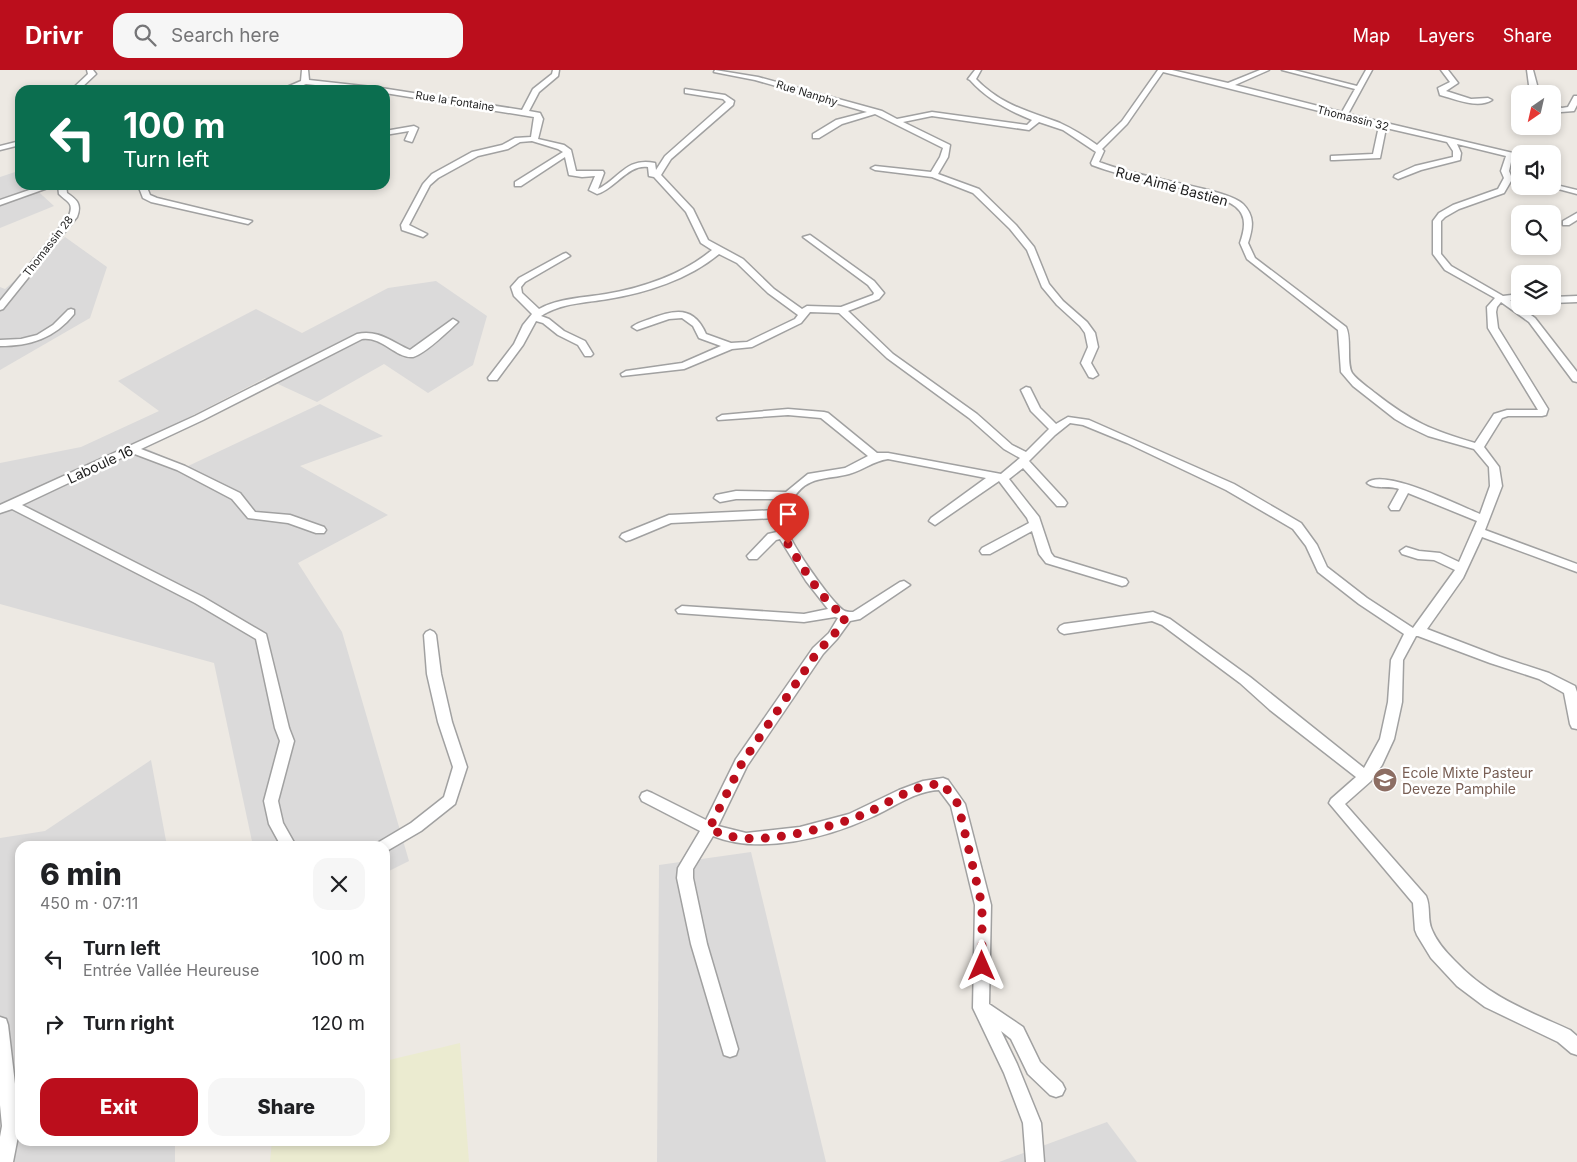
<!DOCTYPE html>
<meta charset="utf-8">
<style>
body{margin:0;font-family:Inter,sans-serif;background:#f6f6f6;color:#202124;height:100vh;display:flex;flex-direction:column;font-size:19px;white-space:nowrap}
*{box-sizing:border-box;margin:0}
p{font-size:16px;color:#757577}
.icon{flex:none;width:28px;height:28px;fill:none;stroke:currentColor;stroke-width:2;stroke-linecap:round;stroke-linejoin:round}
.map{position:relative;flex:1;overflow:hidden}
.drawer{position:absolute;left:15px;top:771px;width:375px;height:305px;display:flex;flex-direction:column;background:#fff;border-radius:15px;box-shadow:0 2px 8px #0003}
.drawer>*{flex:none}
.guide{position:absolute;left:15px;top:15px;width:375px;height:105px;border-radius:15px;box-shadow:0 2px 8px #0003;background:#0b6e4f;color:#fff;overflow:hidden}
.needle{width:32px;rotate:214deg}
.buttons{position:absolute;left:1511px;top:15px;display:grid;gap:10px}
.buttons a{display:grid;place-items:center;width:50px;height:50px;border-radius:10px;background:#fff;box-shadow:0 2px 8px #0003;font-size:25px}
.pin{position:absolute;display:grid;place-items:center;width:42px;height:42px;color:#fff;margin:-51px -21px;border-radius:50% 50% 50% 0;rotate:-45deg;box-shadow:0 0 5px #0007}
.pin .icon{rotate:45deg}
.me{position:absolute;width:55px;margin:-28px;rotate:0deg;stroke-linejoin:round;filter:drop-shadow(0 0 4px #0008)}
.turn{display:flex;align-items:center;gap:18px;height:105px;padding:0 25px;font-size:22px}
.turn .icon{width:65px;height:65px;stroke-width:2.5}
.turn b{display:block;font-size:35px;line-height:42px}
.round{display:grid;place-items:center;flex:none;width:52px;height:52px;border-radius:15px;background:#f6f6f6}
.headline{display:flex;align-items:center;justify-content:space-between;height:85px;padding:0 25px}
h1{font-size:30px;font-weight:800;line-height:38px}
.cta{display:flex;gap:10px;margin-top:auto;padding:10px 25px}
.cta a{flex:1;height:58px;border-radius:15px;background:#bb0e1c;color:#fff;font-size:20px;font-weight:800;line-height:58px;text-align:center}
.cta a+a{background:#f6f6f6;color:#202124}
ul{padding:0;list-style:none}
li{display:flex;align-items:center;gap:15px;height:65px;padding:0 25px}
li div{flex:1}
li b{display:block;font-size:19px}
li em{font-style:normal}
header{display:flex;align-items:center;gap:30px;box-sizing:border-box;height:70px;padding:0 25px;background:#bb0e1c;color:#fff}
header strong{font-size:24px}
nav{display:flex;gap:28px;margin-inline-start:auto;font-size:18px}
.search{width:350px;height:45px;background:#f6f6f6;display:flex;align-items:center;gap:12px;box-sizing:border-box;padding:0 18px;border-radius:15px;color:#757577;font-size:19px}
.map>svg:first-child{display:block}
.residential{fill:#dbdada}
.farmland{fill:#ebebd0}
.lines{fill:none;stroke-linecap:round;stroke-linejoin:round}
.minor-casing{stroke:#a1a1a1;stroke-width:3}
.minor{fill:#fff;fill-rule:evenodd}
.route{stroke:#bb0e1c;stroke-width:9;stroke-dasharray:0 16.2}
.labels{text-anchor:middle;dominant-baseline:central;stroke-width:5;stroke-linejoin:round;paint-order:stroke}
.far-street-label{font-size:11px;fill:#1d1d1d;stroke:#fff}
.street-label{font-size:14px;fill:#1d1d1d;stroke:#fff}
.education-label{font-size:14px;fill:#785e54;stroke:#fff;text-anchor:start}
</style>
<header>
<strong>Drivr</strong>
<div class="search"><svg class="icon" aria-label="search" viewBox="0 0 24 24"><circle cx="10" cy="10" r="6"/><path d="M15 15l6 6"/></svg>Search here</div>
<nav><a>Map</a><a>Layers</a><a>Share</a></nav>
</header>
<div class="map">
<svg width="1577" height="1092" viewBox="0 0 1577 1092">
<rect width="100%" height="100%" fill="#ede9e3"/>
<g class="residential">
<polygon points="15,102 20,106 20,115 31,115 54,136 0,158 0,107"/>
<polygon points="65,167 107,197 90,248 0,300 0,217 5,219"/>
<polygon points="436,211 487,246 473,295 428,323 384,294 317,332 265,308 137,374 186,397 320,334 383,366 300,396 388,445 298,493 342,562 409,791 385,803 385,776 253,776 214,593 0,534 0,393 81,377 159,341 118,311 256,239 302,263 388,218"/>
<polygon points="151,690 167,776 20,776 20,1071 175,1071 175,1092 0,1092 0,768 45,761"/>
<polygon points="751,782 826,1092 657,1092 659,795"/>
<polygon points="1107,1052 1137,1092 999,1092"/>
</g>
<polygon class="farmland" points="460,973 469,1092 270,1092 272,1071 385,1071 385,991"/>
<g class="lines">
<defs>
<g id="minor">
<polygon points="87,0 93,0 96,4 79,20 71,20 88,4"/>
<path d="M302,0H308L309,10L381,18L522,40L533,19L552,4L553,0H559L558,6L539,22L529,41L540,43L543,49L538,69L564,75L571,80L576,101H603L604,103L598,119C620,108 626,87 655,93L656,100L665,86L726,32L723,29L685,23V19L725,25L734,31L733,35L671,89L661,105L693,139L708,170L743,189L774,219L802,239L807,236L841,237L873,225L874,223L868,215L803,167L810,165L874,211L884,223L879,229L848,241L893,284L977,344L1012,375L1026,382L1049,359L1031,341L1021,320L1026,317L1030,318L1040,338L1056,354L1068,347L1089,350L1234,414L1301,453L1317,475L1327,497L1367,528L1413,558L1455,500L1434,490L1418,489L1402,484L1400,481L1406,477L1419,481L1440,483L1459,492L1477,451L1408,423L1399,440H1391L1389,437L1399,419C1389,415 1375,420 1367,413C1383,397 1460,436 1480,444L1490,416L1489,397L1474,379L1428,366L1407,356L1395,349L1353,316L1341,302L1338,260L1247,189L1240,173C1244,161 1248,147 1236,137C1227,129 1209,126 1197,122C1162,113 1126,108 1092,95L1091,93L1096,82L1063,60L1039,52L1029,60L932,46L903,52L950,75L948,87L938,104L979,119L1016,155L1034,177L1049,214L1063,231L1087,252L1095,263L1098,277L1091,293L1098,305L1093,308L1089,307L1081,293L1088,277L1085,263L1080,256L1057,235L1042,217L1027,180L1010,159L973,123L932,107L875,100L871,98L875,96L931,102L940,87L943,78L875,44L842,54L819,68H813V64L836,50L867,42L755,10L714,2L715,0L758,7L882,41L897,49L932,42L1027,55L1032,50C1009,41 987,29 970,10L968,9L975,0H981L976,9C1001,35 1028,41 1060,53C1073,59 1086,67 1097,75L1122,51L1158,0H1172L1228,13L1260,0H1269L1235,15L1342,42L1355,19L1282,0H1294L1357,16L1366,0H1372L1348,44L1513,83L1509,101L1511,106L1520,108V112L1511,111L1504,123L1459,139L1445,147L1441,151V184L1451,196L1503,226L1520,224V230H1510L1535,248L1577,302V312L1573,311L1529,252L1501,232L1497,237L1496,242L1498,258L1548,339L1546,345L1542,346H1508L1502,348L1484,377L1499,397L1502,416L1485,460L1577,494V502L1482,467L1463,508L1427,559L1500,587L1549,603L1575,616L1577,622V659L1572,658L1570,654L1564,623L1539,609L1490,593L1418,566H1416L1403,590L1402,632L1394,669L1382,695L1371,711L1345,734L1426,826C1431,837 1427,850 1432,860C1437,872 1446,882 1455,891C1489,927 1526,940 1570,960L1577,966V985L1571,983L1558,972L1485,937L1457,916L1431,888L1417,865L1415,860L1413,833L1329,733L1331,729L1356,707L1270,640L1240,613L1162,555L1152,551L1064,564L1060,562L1058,559L1060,556L1064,554L1153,542L1170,549L1250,607L1364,698L1380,669L1388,632L1391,590L1404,564L1359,534L1318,502L1306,476L1293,459L1226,420L1127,373L1083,355L1070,353L1055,365L1029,391L1065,430L1067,433L1065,436H1057L1023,398L1009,409L1039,447L1051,483L1054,487L1126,509L1128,512L1126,515L1122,516L1046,493L1039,484L1032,461L990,484H982L980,481L982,478L1029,453L1027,448L999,411L935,455L929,451L931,448L986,408L888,389C873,391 864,400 849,404C827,410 807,405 793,429C789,437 785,446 786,455C787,470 830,530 843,540C846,542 849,542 853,542L900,512L904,511L910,515L860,549L850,551L837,569L823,584L747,696L718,756L746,763L800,757L849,744L899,720L923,711L943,708L948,710L965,734L991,835L989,934L1023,957L1040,992L1062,1013L1065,1019L1062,1025L1056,1027L1050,1025L1028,1004L1011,969L1001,961L1017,994L1041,1053L1044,1092H1026L1023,1053L1004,1003L973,938L975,835L951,736L939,720C915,721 894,737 872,747C827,768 760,785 713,766L693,799V808L707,874L738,979L736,985L730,987L724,985L691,874L677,808L678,798L700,761L642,731L640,727L642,723L647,721L652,723L706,750L736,689L813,578L829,563L838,548L835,547L804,552L678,543L676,540L682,536L804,544L828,539L806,511L780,469L776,470L757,489H749L747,486L768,464L777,462L774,456L775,448L671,453L630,470L626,471L620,467L622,464L669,445L777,440L782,429H736L720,432L714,428L716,425L736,421L786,422L808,404L845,398L868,386L821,348L788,345L718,350L717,348L722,345L788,339L824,342L828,343L877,383H888L1001,404L1020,388L1004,379L969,348L887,288L839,243L810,242L801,253L752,277L732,279L684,299L622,306L621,304L626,301L682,293L721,276L699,268L693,256L682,248L669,249L637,260L632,257C637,253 644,251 650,249C675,239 694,236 706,264L731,273L747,272L795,249L798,245L768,223L737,193L719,184C689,209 646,223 608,229C585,233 561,233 541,246L549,249L564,261L585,271L593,284L591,286H585L578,275L558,265L543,253L536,251L523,275L497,310H489L488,308L514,274L523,255L532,244L514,226L511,217L519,208L563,184L566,183L570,186L525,212L521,217L522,223L539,239C559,228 583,228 606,224C643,218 683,204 712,180L701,173L686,142L654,107L649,106L648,97C628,94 615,119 597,124L589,120L595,106L582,107L569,105L565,87L521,116H515V112L563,82L558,79L532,71L520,72L508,79L478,86L438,108L430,115L409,155L427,164L423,167L402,160L401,155L423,114L432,104L472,82L502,75L515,68L531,67L534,47L385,23V20H361L306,14L291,20H280L301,11ZM1163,2L1379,56L1373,84L1331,86V90H1334L1380,88L1386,58L1447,72L1453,81V87L1415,96L1395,105L1394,107L1398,109L1421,100L1460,90L1461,83L1457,74L1506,86L1501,101L1504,108L1498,119L1453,135L1439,143L1433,151V184L1445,200L1495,228L1487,237L1488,258L1538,340H1507L1494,344L1475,373C1431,360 1412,352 1375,323C1368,317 1358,311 1352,303C1346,292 1352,269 1346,257L1255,188L1248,173C1253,158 1255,146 1243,134C1234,126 1215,122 1204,119C1169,110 1133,105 1099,92L1104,81L1102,79L1127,54Z"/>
<path d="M1441,0H1448L1458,13L1446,21L1471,29L1488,28L1492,30C1478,39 1455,29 1440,25L1438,18L1450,12Z"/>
<polygon points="1527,0 1533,0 1537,15 1543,24 1536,24 1529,15"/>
<polygon points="1574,26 1577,26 1577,35 1574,41 1561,42 1552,40 1552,35 1562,38 1568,37"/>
<polygon points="414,56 418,58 412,72 405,70 409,61 385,65 385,61"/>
<polygon points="20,71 20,75 0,80 0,76"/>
<polygon points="1552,114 1577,120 1577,124 1547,116 1552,116"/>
<polygon points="44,115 56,115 0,135 0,130"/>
<path d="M58,115H66L67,123C77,130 82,134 77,147L3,239L0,240V231L69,146C74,132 68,133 59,124Z"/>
<polygon points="138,115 146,115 150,125 157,128 252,151 248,154 151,132 143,128"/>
<polygon points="309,115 317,115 312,118 309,118"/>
<polygon points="1577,143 1577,150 1569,155 1563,155 1563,151"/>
<polygon points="1577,226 1577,232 1552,233 1552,227"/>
<path d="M71,239L74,240V244C55,268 30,276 0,276V270L21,269L37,265L53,255L68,240Z"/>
<path d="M453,249L458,252L456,254C446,263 425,284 413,287C397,289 382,266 362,269L203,350L141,379L185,396L240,423L255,442L290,445L324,457L326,460L324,463H316L288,453L248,448L232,429L177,400L132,383L22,435L203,527L266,564L289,658L294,671L278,731L283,753L296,776H281L269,754L264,731L280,671L275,658L256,569L195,533L12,439L0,443V435L195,346L357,264C378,259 392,272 410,280Z"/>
<polygon points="430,560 434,562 436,565 441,604 452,652 467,697 455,734 421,761 385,782 385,776 377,776 379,772 411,753 444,727 453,697 438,652 427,604 424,565 426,562"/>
<polygon points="0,947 6,949 8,955 20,1056 13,1092 0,1092 0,1067 2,1056 0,1035"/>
</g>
</defs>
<use href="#minor" class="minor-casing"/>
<use href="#minor" class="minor"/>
</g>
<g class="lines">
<path class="route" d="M788,474C803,497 822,532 846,547L833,566L818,581L742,693L709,759C718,762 726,766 735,767C769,774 838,756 869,742C892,731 917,713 943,714L958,734L982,835V896"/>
</g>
<defs>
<symbol id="school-disc" viewBox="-11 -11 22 22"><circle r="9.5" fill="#8d6e63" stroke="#fff"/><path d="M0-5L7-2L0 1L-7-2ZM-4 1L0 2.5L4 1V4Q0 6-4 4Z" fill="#fff"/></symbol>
</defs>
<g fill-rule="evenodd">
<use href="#school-disc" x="1371" y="696" width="28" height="28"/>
</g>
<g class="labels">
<g class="far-street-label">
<text transform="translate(807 23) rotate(17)">Rue Nanphy</text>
<text transform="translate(455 31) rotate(9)">Rue la Fontaine</text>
<text transform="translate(1353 48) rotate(14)">Thomassin 32</text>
<text transform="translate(48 176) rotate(-52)">Thomassin 28</text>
</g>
<g class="street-label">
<text transform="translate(1172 116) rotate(15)">Rue Aimé Bastien</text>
<text transform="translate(100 394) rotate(-25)">Laboule 16</text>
</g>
<g class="education-label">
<text x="1402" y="702">Ecole Mixte Pasteur<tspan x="1402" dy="16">Deveze Pamphile</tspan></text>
</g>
</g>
</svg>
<div class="buttons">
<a><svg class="needle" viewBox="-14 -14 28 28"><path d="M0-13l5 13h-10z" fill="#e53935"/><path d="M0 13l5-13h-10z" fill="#757577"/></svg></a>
<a><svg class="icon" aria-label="sound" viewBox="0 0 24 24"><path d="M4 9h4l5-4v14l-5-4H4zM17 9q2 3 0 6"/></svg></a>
<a><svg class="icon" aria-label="search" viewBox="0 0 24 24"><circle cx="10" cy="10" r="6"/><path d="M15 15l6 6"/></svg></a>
<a><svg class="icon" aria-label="layers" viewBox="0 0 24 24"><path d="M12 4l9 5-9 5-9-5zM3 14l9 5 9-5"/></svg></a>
</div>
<div class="pin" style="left:788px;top:474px;background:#d93025"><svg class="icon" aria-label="arrive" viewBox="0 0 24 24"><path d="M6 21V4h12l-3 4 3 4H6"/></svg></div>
<svg class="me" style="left:982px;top:896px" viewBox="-20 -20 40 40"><path d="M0-17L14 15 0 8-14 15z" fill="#bb0e1c" stroke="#fff" stroke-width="4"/></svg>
<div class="guide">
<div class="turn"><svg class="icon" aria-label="left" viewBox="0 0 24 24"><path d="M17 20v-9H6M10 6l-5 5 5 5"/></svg><div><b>100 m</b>Turn left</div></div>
</div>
<section class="drawer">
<div class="headline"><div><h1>6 min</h1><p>450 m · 07:11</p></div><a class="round"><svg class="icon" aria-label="close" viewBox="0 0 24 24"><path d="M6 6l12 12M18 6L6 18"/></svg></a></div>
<ul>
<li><svg class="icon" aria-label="left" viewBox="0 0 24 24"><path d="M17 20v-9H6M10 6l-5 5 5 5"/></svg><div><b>Turn left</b><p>Entrée Vallée Heureuse</p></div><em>100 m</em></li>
<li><svg class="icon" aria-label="right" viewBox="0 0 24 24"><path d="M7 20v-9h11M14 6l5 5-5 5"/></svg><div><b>Turn right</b></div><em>120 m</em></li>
</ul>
<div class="cta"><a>Exit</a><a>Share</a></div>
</section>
</div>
